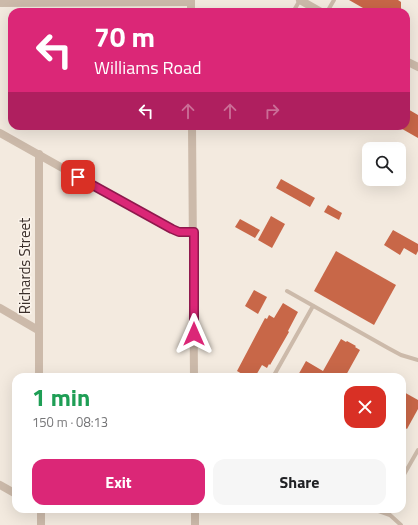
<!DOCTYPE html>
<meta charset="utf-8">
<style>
body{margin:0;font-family:"Titillium Web",sans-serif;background:#f6f6f6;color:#202124;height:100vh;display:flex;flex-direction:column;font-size:15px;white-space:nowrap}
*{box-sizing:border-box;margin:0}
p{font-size:13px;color:#757577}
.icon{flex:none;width:22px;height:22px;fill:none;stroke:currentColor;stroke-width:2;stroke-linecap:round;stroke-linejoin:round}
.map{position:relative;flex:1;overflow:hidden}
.side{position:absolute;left:12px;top:373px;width:394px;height:140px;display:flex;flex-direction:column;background:#fff;border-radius:12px;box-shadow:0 4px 16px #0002}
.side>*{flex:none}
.banner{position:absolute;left:8px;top:8px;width:402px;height:122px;border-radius:12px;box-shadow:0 4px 16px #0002;background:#db2777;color:#fff;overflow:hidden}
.buttons{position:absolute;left:362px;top:142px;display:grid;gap:8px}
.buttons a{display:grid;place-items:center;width:44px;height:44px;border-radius:8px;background:#fff;box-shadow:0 4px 16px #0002;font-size:20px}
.pin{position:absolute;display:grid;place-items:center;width:34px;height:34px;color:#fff;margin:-17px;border-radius:8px;box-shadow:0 2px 6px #0006}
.me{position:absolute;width:44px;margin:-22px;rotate:0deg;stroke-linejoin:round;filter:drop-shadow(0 0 3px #0008)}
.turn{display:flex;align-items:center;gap:14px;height:84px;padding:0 20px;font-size:18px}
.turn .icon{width:52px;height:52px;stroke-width:2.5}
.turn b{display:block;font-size:28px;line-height:34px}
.lanes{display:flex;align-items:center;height:38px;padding:0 20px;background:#0003;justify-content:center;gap:20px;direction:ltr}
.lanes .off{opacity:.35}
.round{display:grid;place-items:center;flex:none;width:42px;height:42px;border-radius:12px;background:#f6f6f6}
.head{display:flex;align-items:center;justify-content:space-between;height:68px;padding:0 20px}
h1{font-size:24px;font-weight:700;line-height:30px;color:#1e9e55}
.primary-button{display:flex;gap:8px;margin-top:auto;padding:8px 20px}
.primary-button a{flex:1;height:46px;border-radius:12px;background:#db2777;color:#fff;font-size:16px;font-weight:700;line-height:46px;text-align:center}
.primary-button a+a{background:#f6f6f6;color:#202124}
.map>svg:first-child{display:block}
.building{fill:#c86748}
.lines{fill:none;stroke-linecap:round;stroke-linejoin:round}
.service{stroke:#ccbaaa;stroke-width:4}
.minor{stroke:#ccbaaa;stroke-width:8}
.route-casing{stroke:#8e194d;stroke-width:10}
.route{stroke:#db2777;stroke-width:7}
.labels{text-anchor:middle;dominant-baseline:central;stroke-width:3;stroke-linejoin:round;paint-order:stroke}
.street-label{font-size:15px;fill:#3a2f2a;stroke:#fbf4ec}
</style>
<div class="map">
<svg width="418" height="525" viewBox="0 0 418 525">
<rect width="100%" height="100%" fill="#f3eadf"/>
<g class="building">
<polygon points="349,0 398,0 401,2 401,12 370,12"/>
<polygon points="406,108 418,115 418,138 397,126 406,126"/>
<polygon points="281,179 315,198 310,207 276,188"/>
<polygon points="328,205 342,213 339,220 324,212"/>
<polygon points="271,216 285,224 272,248 258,240"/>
<polygon points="240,219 260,230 255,238 235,227"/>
<polygon points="393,230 418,244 418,251 416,255 404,248 400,255 384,245"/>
<polygon points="336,251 396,285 374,325 314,291"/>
<polygon points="254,290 267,297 258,314 245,306"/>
<polygon points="283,303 298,312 288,331 289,332 270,365 269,364 267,368 262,365 255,377 247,377 237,371 265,318 267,319 269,315 274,318"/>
<polygon points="341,339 346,342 347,341 356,346 355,347 360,350 345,377 297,377 306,361 323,371"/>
<polygon points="402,391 418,400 418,409 407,429 402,426"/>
</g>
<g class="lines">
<g class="service">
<polyline points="293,12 300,0"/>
<polyline points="327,12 334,0"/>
<polyline points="287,291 388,348 401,355 418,360"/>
<polyline points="273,377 313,306"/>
<polyline points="402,478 418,450"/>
<polyline points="373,509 390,515 401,525"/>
</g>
<g class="minor">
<polyline points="191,0 191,12"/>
<polyline points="300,0 321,12"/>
<polyline points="0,3 191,2"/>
<polyline points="406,61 418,67"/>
<polyline points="192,126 194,377"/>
<polyline points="0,133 171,229 179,232 194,232"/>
<polyline points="39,154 39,377"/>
<polyline points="0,308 38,330"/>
<polyline points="0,485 16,494"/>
<polyline points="41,509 41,525"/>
<polyline points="195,509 195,525"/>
</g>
</g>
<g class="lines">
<defs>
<polyline id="route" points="78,177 172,229 179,232 194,232 194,334"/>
</defs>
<use href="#route" class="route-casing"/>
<use href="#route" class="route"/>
</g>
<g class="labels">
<g class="street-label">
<text transform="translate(24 266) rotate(-90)">Richards Street</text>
</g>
</g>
</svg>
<div class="buttons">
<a><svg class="icon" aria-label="search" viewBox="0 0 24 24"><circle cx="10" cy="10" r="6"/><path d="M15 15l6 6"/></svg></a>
</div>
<div class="pin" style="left:78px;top:177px;background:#d93025"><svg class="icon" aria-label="arrive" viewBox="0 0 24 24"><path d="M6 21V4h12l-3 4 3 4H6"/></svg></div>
<svg class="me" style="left:194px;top:334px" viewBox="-20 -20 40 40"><path d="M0-17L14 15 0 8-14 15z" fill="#db2777" stroke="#fff" stroke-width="4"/></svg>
<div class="banner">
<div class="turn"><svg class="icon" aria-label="left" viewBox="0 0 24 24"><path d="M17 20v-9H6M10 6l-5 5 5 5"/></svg><div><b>70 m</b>Williams Road</div></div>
<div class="lanes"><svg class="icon" aria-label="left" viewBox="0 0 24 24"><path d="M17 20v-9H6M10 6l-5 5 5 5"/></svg><svg class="icon off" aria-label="ahead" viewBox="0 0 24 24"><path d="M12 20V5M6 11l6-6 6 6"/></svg><svg class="icon off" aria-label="ahead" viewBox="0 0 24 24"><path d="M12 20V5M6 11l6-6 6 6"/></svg><svg class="icon off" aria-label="right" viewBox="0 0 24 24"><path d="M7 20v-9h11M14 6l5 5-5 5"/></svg></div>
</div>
<section class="side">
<div class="head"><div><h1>1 min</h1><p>150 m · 08:13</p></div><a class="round" style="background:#d93025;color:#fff"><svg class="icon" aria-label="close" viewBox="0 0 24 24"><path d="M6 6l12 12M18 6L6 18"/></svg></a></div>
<div class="primary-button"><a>Exit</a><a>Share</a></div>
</section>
</div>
